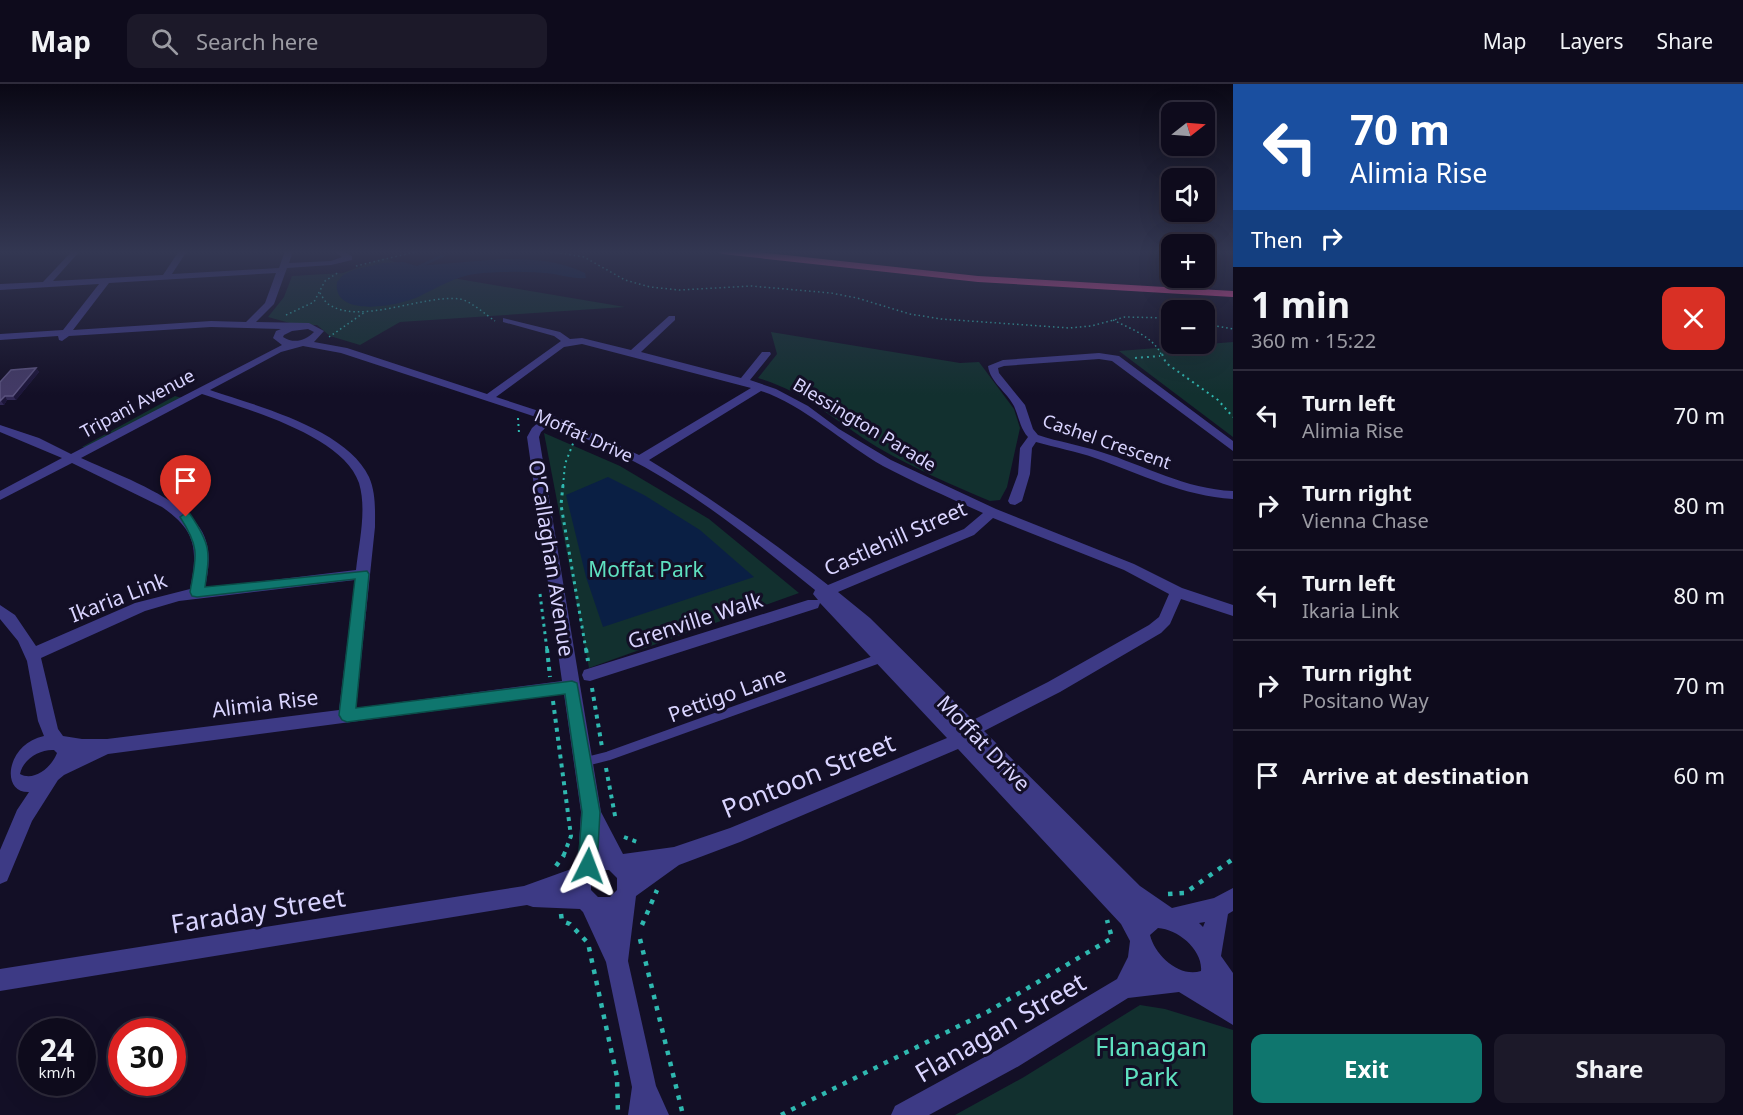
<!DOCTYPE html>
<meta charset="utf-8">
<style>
body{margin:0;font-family:"Noto Sans",sans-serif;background:#1c1929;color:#f1f3f6;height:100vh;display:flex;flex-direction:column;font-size:22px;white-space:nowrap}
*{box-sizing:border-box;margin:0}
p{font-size:20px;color:#9b9ba3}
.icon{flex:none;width:33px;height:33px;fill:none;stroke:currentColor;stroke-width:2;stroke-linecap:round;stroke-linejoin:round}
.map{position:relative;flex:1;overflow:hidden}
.sheet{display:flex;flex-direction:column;background:#0e0b1c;width:510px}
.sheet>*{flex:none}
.hud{background:#1a4fa0;color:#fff;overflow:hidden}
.needle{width:39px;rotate:73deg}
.buttons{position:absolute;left:1161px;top:18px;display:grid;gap:12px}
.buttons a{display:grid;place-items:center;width:54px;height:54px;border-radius:12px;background:#0e0b1c;box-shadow:0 6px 24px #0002,0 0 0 2px #2e2b3b;font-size:30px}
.speed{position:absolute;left:18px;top:934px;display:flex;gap:12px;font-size:30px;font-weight:700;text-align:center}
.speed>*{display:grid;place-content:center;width:78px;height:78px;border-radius:50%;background:#0e0b1c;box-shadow:0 6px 24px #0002,0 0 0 2px #2e2b3b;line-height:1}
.speed small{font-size:15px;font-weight:400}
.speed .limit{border:9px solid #d22;background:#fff;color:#111}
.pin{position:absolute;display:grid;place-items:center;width:51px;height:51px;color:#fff;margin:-62px -26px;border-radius:50% 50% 50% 0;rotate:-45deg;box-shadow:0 0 6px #0007}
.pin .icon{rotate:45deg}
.me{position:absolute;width:66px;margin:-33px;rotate:3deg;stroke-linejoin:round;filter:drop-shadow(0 0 4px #0008)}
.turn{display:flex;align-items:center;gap:21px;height:126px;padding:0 18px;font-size:27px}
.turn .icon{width:78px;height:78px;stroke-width:2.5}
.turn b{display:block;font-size:42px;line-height:51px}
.then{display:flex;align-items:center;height:57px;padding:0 18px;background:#0003;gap:12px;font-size:22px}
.round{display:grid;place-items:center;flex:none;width:63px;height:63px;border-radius:12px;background:#1c1929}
.headline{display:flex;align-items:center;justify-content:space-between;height:102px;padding:0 18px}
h1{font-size:36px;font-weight:700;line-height:45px}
.cta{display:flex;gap:12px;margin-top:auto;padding:12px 18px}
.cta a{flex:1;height:69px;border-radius:12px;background:#0f766e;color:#fff;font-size:24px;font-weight:700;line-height:69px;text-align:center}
.cta a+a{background:#1c1929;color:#f1f3f6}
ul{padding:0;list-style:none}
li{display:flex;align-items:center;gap:18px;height:90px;padding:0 18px;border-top:2px solid #2e2b3b}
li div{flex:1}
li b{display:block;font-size:22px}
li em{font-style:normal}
header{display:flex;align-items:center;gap:36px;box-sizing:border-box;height:84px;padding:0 30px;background:#0e0b1c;border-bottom:2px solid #2e2b3b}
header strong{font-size:28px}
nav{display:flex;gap:33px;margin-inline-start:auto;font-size:21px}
.search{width:420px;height:54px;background:#1c1929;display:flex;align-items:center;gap:15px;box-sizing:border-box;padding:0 21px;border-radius:12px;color:#9b9ba3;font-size:22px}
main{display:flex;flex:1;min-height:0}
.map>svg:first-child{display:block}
.green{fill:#12302f}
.water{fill:#0a1f44}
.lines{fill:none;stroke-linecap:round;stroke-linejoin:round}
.stream{stroke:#0a1f44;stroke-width:3}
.path-far4{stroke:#2fb8b0;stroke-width:1.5;stroke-dasharray:1.5 3;stroke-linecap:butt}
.path-far3{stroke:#2fb8b0;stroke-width:2;stroke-dasharray:2 4;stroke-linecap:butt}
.path-far2{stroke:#2fb8b0;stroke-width:3;stroke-dasharray:3 4.5;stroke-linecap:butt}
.path-far1{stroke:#2fb8b0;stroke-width:4;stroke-dasharray:4 5;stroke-linecap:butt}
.path{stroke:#2fb8b0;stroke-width:4.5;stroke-dasharray:4.5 7;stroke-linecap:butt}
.lane{stroke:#3d3a85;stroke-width:9}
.street{fill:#3d3a85;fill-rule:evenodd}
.highway{fill:#ff4fa3;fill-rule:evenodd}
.wall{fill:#312854}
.shaded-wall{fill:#1d163a}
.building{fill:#433a66;stroke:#5a527e;stroke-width:1.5}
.route{fill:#0f766e;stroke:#0a4d48;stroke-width:1.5}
.labels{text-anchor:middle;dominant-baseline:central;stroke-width:6;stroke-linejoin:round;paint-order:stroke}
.far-street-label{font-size:18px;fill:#d9d4ff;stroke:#130f26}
.street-label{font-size:21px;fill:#d9d4ff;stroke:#130f26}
.park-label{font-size:21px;fill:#5fe0c0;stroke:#130f26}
.near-street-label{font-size:26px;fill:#d9d4ff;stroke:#130f26}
.near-park-label{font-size:26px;fill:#5fe0c0;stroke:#130f26}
</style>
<header>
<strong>Map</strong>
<div class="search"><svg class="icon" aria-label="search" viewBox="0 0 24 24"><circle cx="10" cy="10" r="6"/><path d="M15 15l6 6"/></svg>Search here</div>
<nav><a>Map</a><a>Layers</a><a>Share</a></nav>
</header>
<main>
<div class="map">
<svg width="1233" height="1031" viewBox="0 0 1233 1031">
<rect width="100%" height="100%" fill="#130f26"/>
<g class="green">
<polygon points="384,174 423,189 625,223 400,238 360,261 330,252 317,241 297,241 268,233 284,213 292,192 343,189"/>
<path d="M771,248L960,279L979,278L1014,325L1020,344L1007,403L1000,416L990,417C952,401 913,384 877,363C838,339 804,307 758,294L777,270Z"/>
<polygon points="1233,258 1233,353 1119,267"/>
<polygon points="175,312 182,314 87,364 82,363"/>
<polygon points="544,349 620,382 709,435 799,509 589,584"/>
<polygon points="1140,921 1165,925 1233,946 1233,1031 955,1031 1024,993"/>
</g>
<g class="water">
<path d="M501,175C530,175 558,176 585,189L586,194C574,195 565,192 554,190C529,187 501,187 475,190C456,192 437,204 420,212C400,222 332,235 337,198L343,191L353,186L383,179L403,178L417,182Z"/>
<polygon points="608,393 644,411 700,446 754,493 603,543 586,493 566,411"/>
</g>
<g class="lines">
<polyline class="stream" points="414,185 444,171"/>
<g class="path-far4">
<polyline points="424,167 498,167"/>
<polyline points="547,167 584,173 625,196 650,203 679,206 751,202 831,209 857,214 910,230 941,235 1069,244 1091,242 1125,233 1172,234"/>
<polyline points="356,182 419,167"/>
<path d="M320,209C322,212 325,218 328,220C360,242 423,210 460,215C471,217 486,231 495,237"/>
<polyline points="286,231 314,218 325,197 339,188"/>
<path d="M1113,236C1131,245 1153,252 1162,272"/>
<polyline points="1204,240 1233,245"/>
<polyline points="329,253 365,228"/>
</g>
<g class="path-far3">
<polyline points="1162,270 1166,279 1218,316 1233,333"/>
<polyline points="1135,274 1160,272"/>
<polyline points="518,334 519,349"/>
<polyline points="563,402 565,380 574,357"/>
</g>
<g class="path-far2">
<polyline points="563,401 561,421 586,566"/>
<polyline points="540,510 547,566"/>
</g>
<g class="path-far1">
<polyline points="547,565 550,593"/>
<polyline points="586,565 588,577"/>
<polyline points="592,604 602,663"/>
<polyline points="553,617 571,752 563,773"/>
<polyline points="606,684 616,737"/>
<polyline points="624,753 640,759"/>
</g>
<g class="path">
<polyline points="556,782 564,771"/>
<polyline points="1168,810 1185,809 1233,775"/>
<polyline points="561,830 562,837 570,840 588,859 617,993 618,1031"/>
<polyline points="642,841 657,806"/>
<polyline points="640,855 683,1031"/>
<polyline points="781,1031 989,927 1112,854 1107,836"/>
</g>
<polyline class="lane" points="584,678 608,672 881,574"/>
<g class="street">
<path d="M72,167H80L53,197L163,191L179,167H187L172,190L279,184L285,167H293L289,179L331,177L342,173L333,167H343L352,172V176L331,181L287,184L274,220L256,238L309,239L324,247L314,258L347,264L487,310L561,257L554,252L503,238V234L560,248L570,255L582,254L631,266L669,232H675V236L641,268L741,294L762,268H770L771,270L750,296L776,305L808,322L839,345L891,376L996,425L1134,480L1182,504L1233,521V532L1181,515L1170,540L1161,549L1060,608L984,647L1140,802L1172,824L1214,814L1233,804V827L1228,830L1221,872L1233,889V941L1179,908L1128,914L1019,982L929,1031H891L895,1022L1001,964L1117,895L1128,873L1130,857L1121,840L958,665L740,758L679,781L636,812L628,877L656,1002L669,1031H628L632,1003L606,878L583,828L580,825L533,823L527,821L0,907V885L524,802L574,784L578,777L581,728L564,610L108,670L64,691L58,696L32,737L7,797L0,800V766L17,726L29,708C0,709 6,660 44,652L38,637L27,577L18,557L0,535V521L15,531L36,562L135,519L190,505C198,466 197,447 162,423L72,379L0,416V407L62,374L0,348V341L39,354L71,370L282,261L273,254L276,247L281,245L211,243L69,252L62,257L59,256L58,252L0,256V250L63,246L99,200L0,206V200L43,198ZM276,189L265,219L246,238L211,237L73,246L109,199ZM308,245L314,248C305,257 294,260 283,253L284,251L292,247ZM582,260L751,304L639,371L554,332L496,313L564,263ZM303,262L341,269L542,335L532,344L527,353L562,597L356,624L375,443C375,426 376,409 369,393C347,345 257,322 210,306L281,268ZM761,307C802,320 844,360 883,382C915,399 950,414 983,429L964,445L828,501C770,456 711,414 649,376ZM202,310C245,325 343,351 359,399C367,426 359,458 356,486L205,504C208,489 211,472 206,457C195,417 117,391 81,374ZM551,339C579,352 608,364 635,378C700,412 758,460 815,506L813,510L818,516H808L584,586L582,591L584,596L590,597L818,524L820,519L947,654L730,744L674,763L623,770L601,728L539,353L541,348ZM993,434L1124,486L1169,510L1159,533L1149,541L1048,598L973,636L870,534L838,508L974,451ZM355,496L339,626L107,655H82L63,652L58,645L41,574L145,527L179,517ZM54,666L57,669C52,683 34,698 20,690C23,675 40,665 54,666ZM599,786H609L617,794V806L610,813H598L591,806V794ZM1205,838L1203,843L1199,839ZM1158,844C1178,845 1203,866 1201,887C1180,894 1155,872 1150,851Z"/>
<path d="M1099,269L1119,272L1233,357V367L1112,277L1099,275L1004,282L998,284L999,289L1025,321L1033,345L1038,351C1059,358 1080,361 1101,368C1146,382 1185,405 1233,407V415C1183,412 1141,390 1095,374C1076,367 1056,364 1036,358L1032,364L1030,390L1022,417L1015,421L1010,420L1008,417L1018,390L1020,364L1028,353C1020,344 1019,333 1014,322C1007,308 990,298 988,282L1003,276Z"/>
</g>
<polygon class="highway" points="717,167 749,167 978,192 1233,207 1233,213 978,198 722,170"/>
</g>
<polygon class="wall" points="36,284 39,288 16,316 7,316 4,321 0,321 0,298"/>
<g class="shaded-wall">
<polygon points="36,284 39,288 16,316 13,312"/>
<polygon points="5,312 7,316 4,321 1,317"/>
</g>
<polygon class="building" points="36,284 13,312 5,312 0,317 0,298 11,286"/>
<linearGradient id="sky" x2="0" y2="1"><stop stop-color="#0a0815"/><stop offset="0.54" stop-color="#333752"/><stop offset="1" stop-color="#333752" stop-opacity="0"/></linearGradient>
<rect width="1233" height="311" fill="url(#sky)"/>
<path class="route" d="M186,429L190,430C211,461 210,467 205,503L367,487L369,490L356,624L572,597L577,599L600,728L597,782L594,789L588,791L581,789L578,782L582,728L565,610L347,638L342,636L339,631L355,495L197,513L192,512L190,508C196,473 201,465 180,433Z"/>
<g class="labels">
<g class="far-street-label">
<text transform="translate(137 319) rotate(-28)">Tripani Avenue</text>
<text transform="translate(865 340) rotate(31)">Blessington Parade</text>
<text transform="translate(584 351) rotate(24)">Moffat Drive</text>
<text transform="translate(1107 357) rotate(19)">Cashel Crescent</text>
</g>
<g class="street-label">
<text transform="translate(895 454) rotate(-24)">Castlehill Street</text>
<text transform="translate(552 474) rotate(81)">O'Callaghan Avenue</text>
<text transform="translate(118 513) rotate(-21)">Ikaria Link</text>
<text transform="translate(695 536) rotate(-18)">Grenville Walk</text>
<text transform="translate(727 610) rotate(-20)">Pettigo Lane</text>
<text transform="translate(265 619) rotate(-7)">Alimia Rise</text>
<text transform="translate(984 659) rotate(46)">Moffat Drive</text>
</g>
<g class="park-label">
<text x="646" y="485">Moffat Park</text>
</g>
<g class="near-street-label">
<text transform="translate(808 691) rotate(-22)">Pontoon Street</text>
<text transform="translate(258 826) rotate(-9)">Faraday Street</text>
<text transform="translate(1000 943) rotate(-30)">Flanagan Street</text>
</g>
<g class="near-park-label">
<text x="1151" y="962">Flanagan<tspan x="1151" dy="30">Park</tspan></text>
</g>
</g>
</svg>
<div class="buttons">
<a><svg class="needle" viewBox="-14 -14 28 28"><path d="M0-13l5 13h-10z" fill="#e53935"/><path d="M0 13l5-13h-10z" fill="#9b9ba3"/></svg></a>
<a><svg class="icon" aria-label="sound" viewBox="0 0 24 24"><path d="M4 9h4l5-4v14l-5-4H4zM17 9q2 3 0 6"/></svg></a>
<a>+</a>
<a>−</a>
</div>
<div class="speed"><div>24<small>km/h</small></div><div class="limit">30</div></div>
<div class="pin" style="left:186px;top:433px;background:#d93025"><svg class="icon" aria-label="arrive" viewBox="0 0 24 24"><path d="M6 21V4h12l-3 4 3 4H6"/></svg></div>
<svg class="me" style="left:588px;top:782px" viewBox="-20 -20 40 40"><path d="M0-17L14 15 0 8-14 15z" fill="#0f766e" stroke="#fff" stroke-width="4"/></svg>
</div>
<section class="sheet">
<div class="hud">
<div class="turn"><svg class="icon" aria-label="left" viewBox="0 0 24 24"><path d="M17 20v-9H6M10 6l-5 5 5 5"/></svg><div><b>70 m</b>Alimia Rise</div></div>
<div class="then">Then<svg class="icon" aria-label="right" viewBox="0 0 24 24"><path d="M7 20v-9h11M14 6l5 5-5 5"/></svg></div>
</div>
<div class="headline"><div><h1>1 min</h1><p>360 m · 15:22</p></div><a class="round" style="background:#d93025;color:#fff"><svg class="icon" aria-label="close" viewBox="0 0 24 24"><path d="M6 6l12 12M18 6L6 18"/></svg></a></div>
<ul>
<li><svg class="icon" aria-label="left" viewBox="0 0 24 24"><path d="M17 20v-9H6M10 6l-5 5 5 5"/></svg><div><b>Turn left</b><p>Alimia Rise</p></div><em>70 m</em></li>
<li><svg class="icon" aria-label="right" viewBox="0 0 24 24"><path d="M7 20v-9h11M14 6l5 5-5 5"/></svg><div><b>Turn right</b><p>Vienna Chase</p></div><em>80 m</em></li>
<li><svg class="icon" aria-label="left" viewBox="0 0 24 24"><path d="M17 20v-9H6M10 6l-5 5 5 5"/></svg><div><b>Turn left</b><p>Ikaria Link</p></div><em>80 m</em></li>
<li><svg class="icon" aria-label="right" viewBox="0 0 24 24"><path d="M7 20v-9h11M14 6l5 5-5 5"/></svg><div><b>Turn right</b><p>Positano Way</p></div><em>70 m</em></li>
<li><svg class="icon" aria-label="arrive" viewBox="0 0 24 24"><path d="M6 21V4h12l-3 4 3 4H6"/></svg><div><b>Arrive at destination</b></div><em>60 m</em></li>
</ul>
<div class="cta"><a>Exit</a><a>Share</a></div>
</section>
</main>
